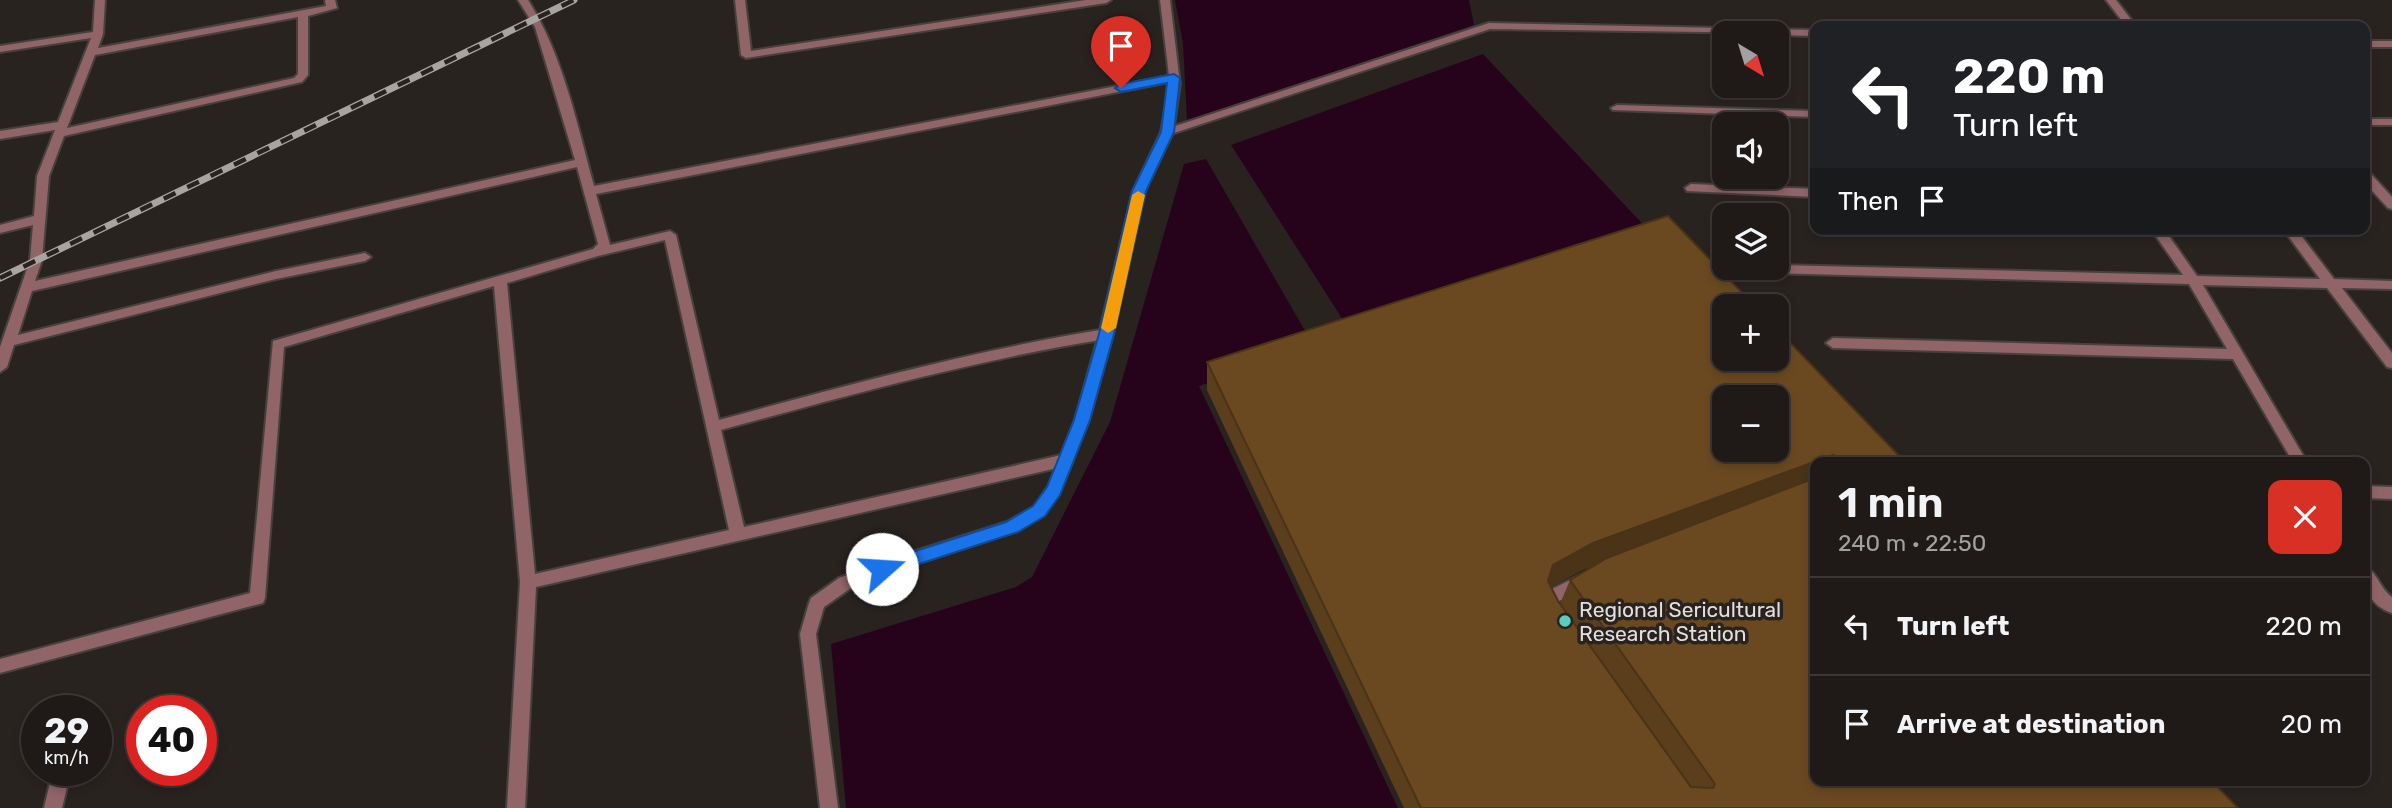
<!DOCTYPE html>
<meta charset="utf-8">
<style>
body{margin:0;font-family:Rubik,sans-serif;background:#2c2725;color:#f1f3f6;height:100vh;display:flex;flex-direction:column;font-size:26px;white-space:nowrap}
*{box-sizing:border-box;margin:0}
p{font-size:23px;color:#a1a1a2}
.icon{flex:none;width:38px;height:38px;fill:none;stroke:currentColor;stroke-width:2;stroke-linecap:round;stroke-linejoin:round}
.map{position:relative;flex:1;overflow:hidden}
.drawer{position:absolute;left:1810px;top:457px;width:560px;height:329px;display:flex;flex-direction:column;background:#1f1a18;border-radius:14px;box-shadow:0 4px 10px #0003,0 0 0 2px #3c3837}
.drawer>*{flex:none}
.banner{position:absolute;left:1810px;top:21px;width:560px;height:214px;border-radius:14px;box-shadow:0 4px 10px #0003,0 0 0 2px #3c3837;background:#202124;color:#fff;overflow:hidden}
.needle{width:46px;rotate:142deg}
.fabs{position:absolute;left:1712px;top:21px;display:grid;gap:14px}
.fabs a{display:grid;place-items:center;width:77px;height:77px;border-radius:14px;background:#1f1a18;box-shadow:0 4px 10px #0003,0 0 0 2px #3c3837;font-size:35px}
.speed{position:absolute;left:21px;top:695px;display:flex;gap:14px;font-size:35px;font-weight:700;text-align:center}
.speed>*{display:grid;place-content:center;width:91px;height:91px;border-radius:50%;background:#1f1a18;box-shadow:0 4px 10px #0003,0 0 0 2px #3c3837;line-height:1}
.speed small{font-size:18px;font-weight:400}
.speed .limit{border:10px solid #d22;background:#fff;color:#111}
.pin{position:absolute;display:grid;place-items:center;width:60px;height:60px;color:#fff;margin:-72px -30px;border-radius:50% 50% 50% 0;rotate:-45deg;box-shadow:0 0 7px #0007}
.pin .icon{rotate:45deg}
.me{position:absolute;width:77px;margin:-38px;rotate:71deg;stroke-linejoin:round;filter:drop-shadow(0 0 5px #0008)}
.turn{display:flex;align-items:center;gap:24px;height:147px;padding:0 28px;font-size:32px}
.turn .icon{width:91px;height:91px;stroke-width:2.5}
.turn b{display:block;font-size:49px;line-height:60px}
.then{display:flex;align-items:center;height:66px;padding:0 28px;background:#0003;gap:14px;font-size:26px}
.round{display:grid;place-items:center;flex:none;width:74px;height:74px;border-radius:14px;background:#2c2725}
.overview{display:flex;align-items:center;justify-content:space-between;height:119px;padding:0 28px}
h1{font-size:42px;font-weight:600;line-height:52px}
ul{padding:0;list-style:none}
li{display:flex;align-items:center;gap:21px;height:98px;padding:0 28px;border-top:2px solid #3c3837}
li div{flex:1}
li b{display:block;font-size:26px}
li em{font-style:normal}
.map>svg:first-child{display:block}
.water{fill:#27031b}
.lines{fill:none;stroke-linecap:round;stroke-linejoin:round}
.minor-casing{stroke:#47413e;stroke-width:4}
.tertiary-casing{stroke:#47413e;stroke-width:4}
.minor{fill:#916468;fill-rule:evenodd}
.tertiary{fill:#916468;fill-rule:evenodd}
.rail-casing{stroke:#a9a4a2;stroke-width:7}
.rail{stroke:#292320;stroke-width:4.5;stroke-dasharray:13;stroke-linecap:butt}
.wall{fill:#5b3f1c;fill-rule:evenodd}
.shaded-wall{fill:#4a3317}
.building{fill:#6a4921;stroke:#4a3317;stroke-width:2;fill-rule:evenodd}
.route{fill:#1a73e8;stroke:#114b97;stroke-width:2}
.slow{fill:#f59e0b}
.poi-dot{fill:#59cebe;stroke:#292320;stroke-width:2.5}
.labels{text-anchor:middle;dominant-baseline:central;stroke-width:7;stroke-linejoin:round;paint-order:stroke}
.poi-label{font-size:21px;fill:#e3dfdd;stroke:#292320;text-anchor:start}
</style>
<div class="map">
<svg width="2392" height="808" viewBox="0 0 2392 808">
<rect width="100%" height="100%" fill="#292320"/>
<g class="water">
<polygon points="1175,0 1469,0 1474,25 1187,121 1183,43"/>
<polygon points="1483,54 1653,235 1352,334 1231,145"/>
<polygon points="1206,159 1315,348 1199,386 1398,808 846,808 831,644 1016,587 1032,577 1110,422 1184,164"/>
</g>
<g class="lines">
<defs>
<g id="minor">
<path d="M95,0H105L103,34L98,48L326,6L325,0H335L337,8L308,16V75L302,82L64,136L49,176L42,260L35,281L575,160L535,27L518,0H528C563,55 577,124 594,186L1174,75L1179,78L1174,81L596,194L610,245L670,231L676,235L719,420C847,385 975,350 1106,329L1113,334L1106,339C975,360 849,395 721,430L744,527L1066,454L1071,456L1073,460L1071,464L1066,466L536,587L525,808H507L520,582L494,286L284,347L265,598L263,603L0,673V659L250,593L273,341L593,249L598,244L577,167L32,291L18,335L276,271L365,253L371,257L365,261L276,279L14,345L7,367L0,372V347L30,260L33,225L0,233V225L34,216L37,176L55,130L0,139V131L58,122L91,38L0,52V46L93,32ZM298,17V74L294,78L67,128L95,55ZM665,240L729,530L535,574L507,283L598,256Z"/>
<polygon points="735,0 745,0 751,51 1086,0 1111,0 1106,3 746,58 741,55"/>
<polygon points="2106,0 2116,0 2136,26 2126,26"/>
<polygon points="1489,23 1815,30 1815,36 1776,35 1776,33 1490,29 1171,134 1163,134 1161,132 1163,130"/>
<rect x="2364" y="41" width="28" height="6"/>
<polygon points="1617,105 1815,111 1815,117 1613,110 1611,108"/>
<rect x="2364" y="119" width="28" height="6"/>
<polygon points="2364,170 2368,171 2392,197 2392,209 2388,208 2364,182"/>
<polygon points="1691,184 1815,189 1815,197 1687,191 1685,188"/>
<polygon points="2151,229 2164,229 2197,276 2320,279 2283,229 2296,229 2334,279 2392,281 2392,289 2342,288 2392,353 2392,368 2387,367 2327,288 2203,285 2307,462 2293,462 2233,359 1833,348 1826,343 1833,338 2227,349 2189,284 1770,273 1764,269 1776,268 1776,265 2183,275"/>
<polygon points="2364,486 2392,487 2392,499 2364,498"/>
<path d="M2364,566C2377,571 2380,589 2392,597V613C2369,605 2364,588 2364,566Z"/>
<polygon points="1582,574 1588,576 1590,581 1588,586 1559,601 1557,606 1560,612 1558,617 1552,619 1546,617 1541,606 1546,592"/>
<polygon points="53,770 71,770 62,808 44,808"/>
</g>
<polygon id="tertiary" points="1160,0 1170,0 1180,84 1173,132 1145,191 1113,334 1089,420 1059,494 1044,515 1017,531 903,568 851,588 824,607 816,634 838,808 820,808 800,634 809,603 811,598 839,578 900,556 1007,522 1034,507 1048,487 1075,420 1099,334 1133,191 1161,132 1170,84"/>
</defs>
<use href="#minor" class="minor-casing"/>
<use href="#tertiary" class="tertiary-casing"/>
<use href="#minor" class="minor"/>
<use href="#tertiary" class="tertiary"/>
<defs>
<polyline id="rail" points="0,278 574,0"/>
</defs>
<use href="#rail" class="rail-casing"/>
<use href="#rail" class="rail"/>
</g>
<path class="wall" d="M1207,362L1905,462H1815V780L2238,808H1404L1207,390ZM1598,564L1570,580L1560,604L1551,587L1582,570Z"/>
<polygon class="shaded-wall" points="1833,455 1828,462 1815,462 1815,482 1582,570 1544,591 1553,565 1593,543"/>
<path class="building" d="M1668,216L1755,306H1724V359H1776V328L1905,462H1832L1833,455L1593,543L1553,565L1548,581L1558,601L1691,787L1713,788L1715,784L1570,580L1607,558L1815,478V780H2211L2238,808H1421L1207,362ZM1724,397H1776V450H1724Z"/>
<polygon class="route" points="1174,74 1180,78 1174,132 1146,191 1114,334 1090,420 1060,495 1045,516 1018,532 882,576 875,574 873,569 875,564 1006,522 1033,506 1047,487 1074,420 1099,334 1132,191 1161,132 1167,83 1121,92 1115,88 1121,84"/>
<polygon class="slow" points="1138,191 1145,195 1116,328 1108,333 1101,328 1132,195"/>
<circle class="poi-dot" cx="1565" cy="621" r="7"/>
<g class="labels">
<g class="poi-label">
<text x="1579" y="609">Regional Sericultural<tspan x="1579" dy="24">Research Station</tspan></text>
</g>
</g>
</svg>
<div class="fabs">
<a><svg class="needle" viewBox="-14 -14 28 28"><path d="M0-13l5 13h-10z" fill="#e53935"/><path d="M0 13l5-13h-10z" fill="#a1a1a2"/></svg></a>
<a><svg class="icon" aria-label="sound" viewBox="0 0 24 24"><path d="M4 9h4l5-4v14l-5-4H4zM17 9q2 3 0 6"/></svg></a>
<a><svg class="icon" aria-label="layers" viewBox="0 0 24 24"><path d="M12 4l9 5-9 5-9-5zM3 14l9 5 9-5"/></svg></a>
<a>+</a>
<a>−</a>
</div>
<div class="speed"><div>29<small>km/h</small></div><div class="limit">40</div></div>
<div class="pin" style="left:1121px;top:88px;background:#d93025"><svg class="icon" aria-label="arrive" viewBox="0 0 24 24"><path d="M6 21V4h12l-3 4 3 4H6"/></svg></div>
<svg class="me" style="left:882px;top:569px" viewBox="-20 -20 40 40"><circle r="19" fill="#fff"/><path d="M0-13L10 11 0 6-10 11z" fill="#1a73e8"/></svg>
<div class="banner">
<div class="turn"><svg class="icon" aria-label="left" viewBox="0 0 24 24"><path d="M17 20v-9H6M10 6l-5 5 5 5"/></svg><div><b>220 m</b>Turn left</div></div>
<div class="then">Then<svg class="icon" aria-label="arrive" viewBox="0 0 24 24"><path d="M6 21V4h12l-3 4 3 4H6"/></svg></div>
</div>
<section class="drawer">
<div class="overview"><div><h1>1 min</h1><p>240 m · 22:50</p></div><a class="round" style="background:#d93025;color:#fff"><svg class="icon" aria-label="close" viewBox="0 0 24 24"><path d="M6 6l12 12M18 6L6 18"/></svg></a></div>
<ul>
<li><svg class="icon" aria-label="left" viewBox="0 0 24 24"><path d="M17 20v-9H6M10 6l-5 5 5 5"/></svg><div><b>Turn left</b></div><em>220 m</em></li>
<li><svg class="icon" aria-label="arrive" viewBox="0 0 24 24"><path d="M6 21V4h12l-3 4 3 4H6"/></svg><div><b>Arrive at destination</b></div><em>20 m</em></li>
</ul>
</section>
</div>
